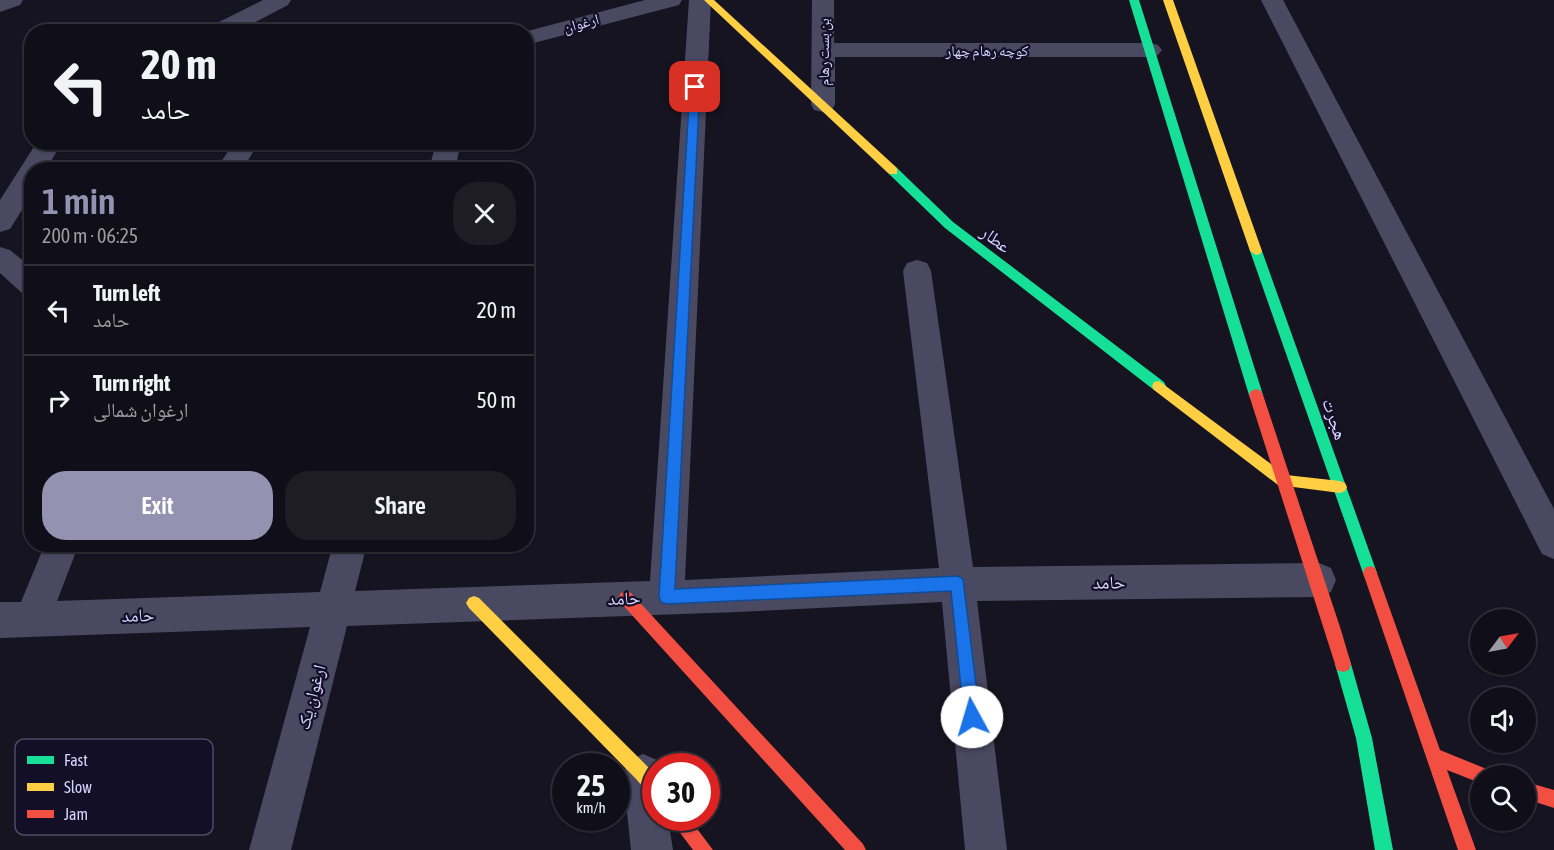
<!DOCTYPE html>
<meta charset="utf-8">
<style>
body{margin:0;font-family:"Asap Condensed","Noto Naskh Arabic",sans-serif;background:#1e1d26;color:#f1f3f6;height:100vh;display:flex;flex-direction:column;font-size:22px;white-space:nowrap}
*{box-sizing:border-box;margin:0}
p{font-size:20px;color:#9c9ca2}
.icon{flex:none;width:33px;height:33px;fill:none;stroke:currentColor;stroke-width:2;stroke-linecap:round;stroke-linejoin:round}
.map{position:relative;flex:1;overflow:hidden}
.details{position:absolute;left:24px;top:162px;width:510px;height:390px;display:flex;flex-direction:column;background:#100f19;border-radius:24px;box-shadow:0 2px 4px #0004,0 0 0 2px #302f38}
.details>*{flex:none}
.top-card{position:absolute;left:24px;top:24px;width:510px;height:126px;border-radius:24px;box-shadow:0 2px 4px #0004,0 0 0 2px #302f38;background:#100f19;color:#f1f3f6;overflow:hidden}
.needle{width:39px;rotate:58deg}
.controls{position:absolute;left:1470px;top:609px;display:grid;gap:12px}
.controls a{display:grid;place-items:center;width:66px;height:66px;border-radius:50%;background:#100f19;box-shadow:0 2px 4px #0004,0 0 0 2px #302f38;font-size:30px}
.speed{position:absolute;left:552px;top:753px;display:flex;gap:12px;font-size:30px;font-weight:700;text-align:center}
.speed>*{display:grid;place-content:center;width:78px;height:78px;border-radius:50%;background:#100f19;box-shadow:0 2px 4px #0004,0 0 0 2px #302f38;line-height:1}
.speed small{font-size:15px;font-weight:400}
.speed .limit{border:9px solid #d22;background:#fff;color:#111}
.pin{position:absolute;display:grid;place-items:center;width:51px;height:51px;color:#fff;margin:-26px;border-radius:12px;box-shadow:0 3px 9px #0006}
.me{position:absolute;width:66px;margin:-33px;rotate:354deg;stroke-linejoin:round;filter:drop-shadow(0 0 4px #0008)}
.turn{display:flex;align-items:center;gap:21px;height:126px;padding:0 18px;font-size:27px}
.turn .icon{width:78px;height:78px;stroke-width:2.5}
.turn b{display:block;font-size:42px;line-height:51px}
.round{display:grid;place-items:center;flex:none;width:63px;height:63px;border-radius:24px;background:#1e1d26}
.head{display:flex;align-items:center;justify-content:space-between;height:102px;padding:0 18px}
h1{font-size:36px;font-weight:600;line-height:45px;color:#9591b1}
.cta{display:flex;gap:12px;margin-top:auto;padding:12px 18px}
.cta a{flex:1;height:69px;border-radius:24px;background:#9591b1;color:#fff;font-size:24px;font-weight:600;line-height:69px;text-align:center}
.cta a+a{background:#1e1d26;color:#f1f3f6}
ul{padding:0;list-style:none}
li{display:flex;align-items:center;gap:18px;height:90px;padding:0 18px;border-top:2px solid #302f38}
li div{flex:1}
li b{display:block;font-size:22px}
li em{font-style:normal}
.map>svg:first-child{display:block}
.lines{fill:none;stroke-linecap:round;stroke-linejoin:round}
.street{fill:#4a4962;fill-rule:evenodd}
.fast{fill:#16e098;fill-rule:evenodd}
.slow{fill:#ffcf43;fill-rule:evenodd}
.jam{fill:#f24e42;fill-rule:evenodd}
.route{fill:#1a73e8;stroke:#114b97;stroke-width:1.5}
.labels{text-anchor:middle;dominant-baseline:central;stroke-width:4.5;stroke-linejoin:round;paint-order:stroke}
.far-street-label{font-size:15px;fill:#d9d4ff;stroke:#130f26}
.street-label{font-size:18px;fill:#d9d4ff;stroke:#130f26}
.key{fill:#130f26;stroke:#4e4a67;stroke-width:1.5}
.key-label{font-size:16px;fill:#d9d4ff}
</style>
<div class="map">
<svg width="1554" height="850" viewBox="0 0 1554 850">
<rect width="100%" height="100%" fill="#161421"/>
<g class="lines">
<g class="street">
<polygon points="0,0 23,0 20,5 0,12"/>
<polygon points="263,0 291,0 288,5 236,32 206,32 209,27"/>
<polygon points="645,0 682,0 679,5 526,45 526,32 524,32"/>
<polygon points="689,0 711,0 685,580 939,568 903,271 907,263 917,260 927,263 931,271 973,567 1319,563 1331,568 1336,580 1331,592 1319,597 977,601 1007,850 965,850 942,602 738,612 347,626 291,850 249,850 310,627 0,638 0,602 21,602 45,544 79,544 57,601 320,592 333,544 367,544 355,591 650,581"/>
<polygon points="812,0 834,0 834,43 1150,43 1158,45 1162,50 1158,55 1150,57 835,57 835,104 832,110 823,112 814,110 811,104"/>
<polygon points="1261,0 1283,0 1554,509 1554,559 1542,554"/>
<polygon points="37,142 62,142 46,170 32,170 32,194 10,229 0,232 0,200"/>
<polygon points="234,142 259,142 242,170 216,170"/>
<polygon points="436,142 461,142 455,170 429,170"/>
<polygon points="0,247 10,250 32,268 32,296 22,293 0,273"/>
<polygon points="643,754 657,760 660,766 656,766 656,818 668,818 673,850 631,850 623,774 629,760"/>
</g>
<g class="fast">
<polygon points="1129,0 1139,0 1263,395 1261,399 1251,399 1249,395"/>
<polygon points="893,167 897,168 953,222 1164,382 1166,386 1164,390 1154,390 945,228 889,174 889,168"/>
<polygon points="1256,247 1262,251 1377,573 1375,578 1370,580 1365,578 1363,573 1250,251"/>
<polygon points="1343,656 1349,658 1351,664 1372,738 1393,850 1375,850 1356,738 1335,664 1337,658"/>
</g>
<g class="slow">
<polygon points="704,0 714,0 897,168 897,174 889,174"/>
<polygon points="1163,0 1173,0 1262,251 1260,254 1256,255 1250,251"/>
<polygon points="1159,381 1286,475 1340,481 1345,483 1347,487 1345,491 1340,493 1278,485 1154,390 1152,386 1154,382"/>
<polygon points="474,596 479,598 649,768 656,776 656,798 650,796 637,780 469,608 466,603 469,598"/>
</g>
<g class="jam">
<polygon points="1256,389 1261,391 1263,395 1341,630 1351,664 1349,670 1343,672 1337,670 1335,664 1249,395 1251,391"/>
<polygon points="1370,566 1375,568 1377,573 1440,750 1489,770 1491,776 1480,776 1480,783 1447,770 1476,850 1458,850 1363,573 1365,568"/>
<polygon points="626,591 631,593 863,844 866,850 845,850 621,603 618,598 621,593"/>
<polygon points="1526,782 1554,790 1554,808 1526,799"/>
<polygon points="669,818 689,818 713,850 693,850"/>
</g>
</g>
<polygon class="route" points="695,84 700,87 675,589 958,576 963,579 980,717 978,723 972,725 966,723 964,717 951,591 667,604 661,602 659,596 690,87"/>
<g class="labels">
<g class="far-street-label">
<text transform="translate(581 23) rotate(-15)">ارغوان</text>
<text x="987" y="50">کوچه رهام چهار</text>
<text transform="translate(823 52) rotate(-90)">بن بست رهام</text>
</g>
<g class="street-label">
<text transform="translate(996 239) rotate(37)">عطار</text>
<text transform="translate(1335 419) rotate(71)">هجرت</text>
<text transform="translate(1109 582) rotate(-1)">حامد</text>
<text transform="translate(624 598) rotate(-2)">حامد</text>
<text transform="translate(138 615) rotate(-2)">حامد</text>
<text transform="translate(311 697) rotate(-75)">ارغوان یک</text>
</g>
</g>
<rect x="15" y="739" width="198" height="96" rx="9" class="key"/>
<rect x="27" y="756" width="27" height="8" fill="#16e098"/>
<rect x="27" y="783" width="27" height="8" fill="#ffcf43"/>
<rect x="27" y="810" width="27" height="8" fill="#f24e42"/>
<g class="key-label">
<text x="64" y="766">Fast</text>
<text x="64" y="793">Slow</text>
<text x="64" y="820">Jam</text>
</g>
</svg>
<div class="controls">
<a><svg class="needle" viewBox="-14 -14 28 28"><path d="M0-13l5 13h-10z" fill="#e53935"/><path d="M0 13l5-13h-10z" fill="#9c9ca2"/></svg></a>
<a><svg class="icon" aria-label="sound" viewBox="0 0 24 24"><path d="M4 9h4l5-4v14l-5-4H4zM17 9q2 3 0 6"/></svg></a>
<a><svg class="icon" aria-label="search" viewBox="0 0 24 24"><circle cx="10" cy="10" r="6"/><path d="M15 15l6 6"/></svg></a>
</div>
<div class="speed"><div>25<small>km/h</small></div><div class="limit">30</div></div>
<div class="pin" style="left:695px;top:87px;background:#d93025"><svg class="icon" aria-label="arrive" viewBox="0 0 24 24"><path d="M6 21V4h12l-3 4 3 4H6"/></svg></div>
<svg class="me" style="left:972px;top:717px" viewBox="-20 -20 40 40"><circle r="19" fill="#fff"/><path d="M0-13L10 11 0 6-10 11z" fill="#1a73e8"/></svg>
<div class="top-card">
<div class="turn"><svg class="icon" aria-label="left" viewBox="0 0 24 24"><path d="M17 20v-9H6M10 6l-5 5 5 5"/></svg><div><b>20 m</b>حامد</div></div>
</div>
<section class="details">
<div class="head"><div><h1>1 min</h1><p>200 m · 06:25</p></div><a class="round"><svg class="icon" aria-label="close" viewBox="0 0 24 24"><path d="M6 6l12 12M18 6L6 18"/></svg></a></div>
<ul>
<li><svg class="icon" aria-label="left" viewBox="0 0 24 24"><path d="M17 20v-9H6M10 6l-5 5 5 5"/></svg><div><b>Turn left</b><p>حامد</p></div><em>20 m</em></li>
<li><svg class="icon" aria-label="right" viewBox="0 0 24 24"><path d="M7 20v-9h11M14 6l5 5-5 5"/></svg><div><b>Turn right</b><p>ارغوان شمالی</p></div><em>50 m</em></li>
</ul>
<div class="cta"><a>Exit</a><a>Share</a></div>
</section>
</div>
